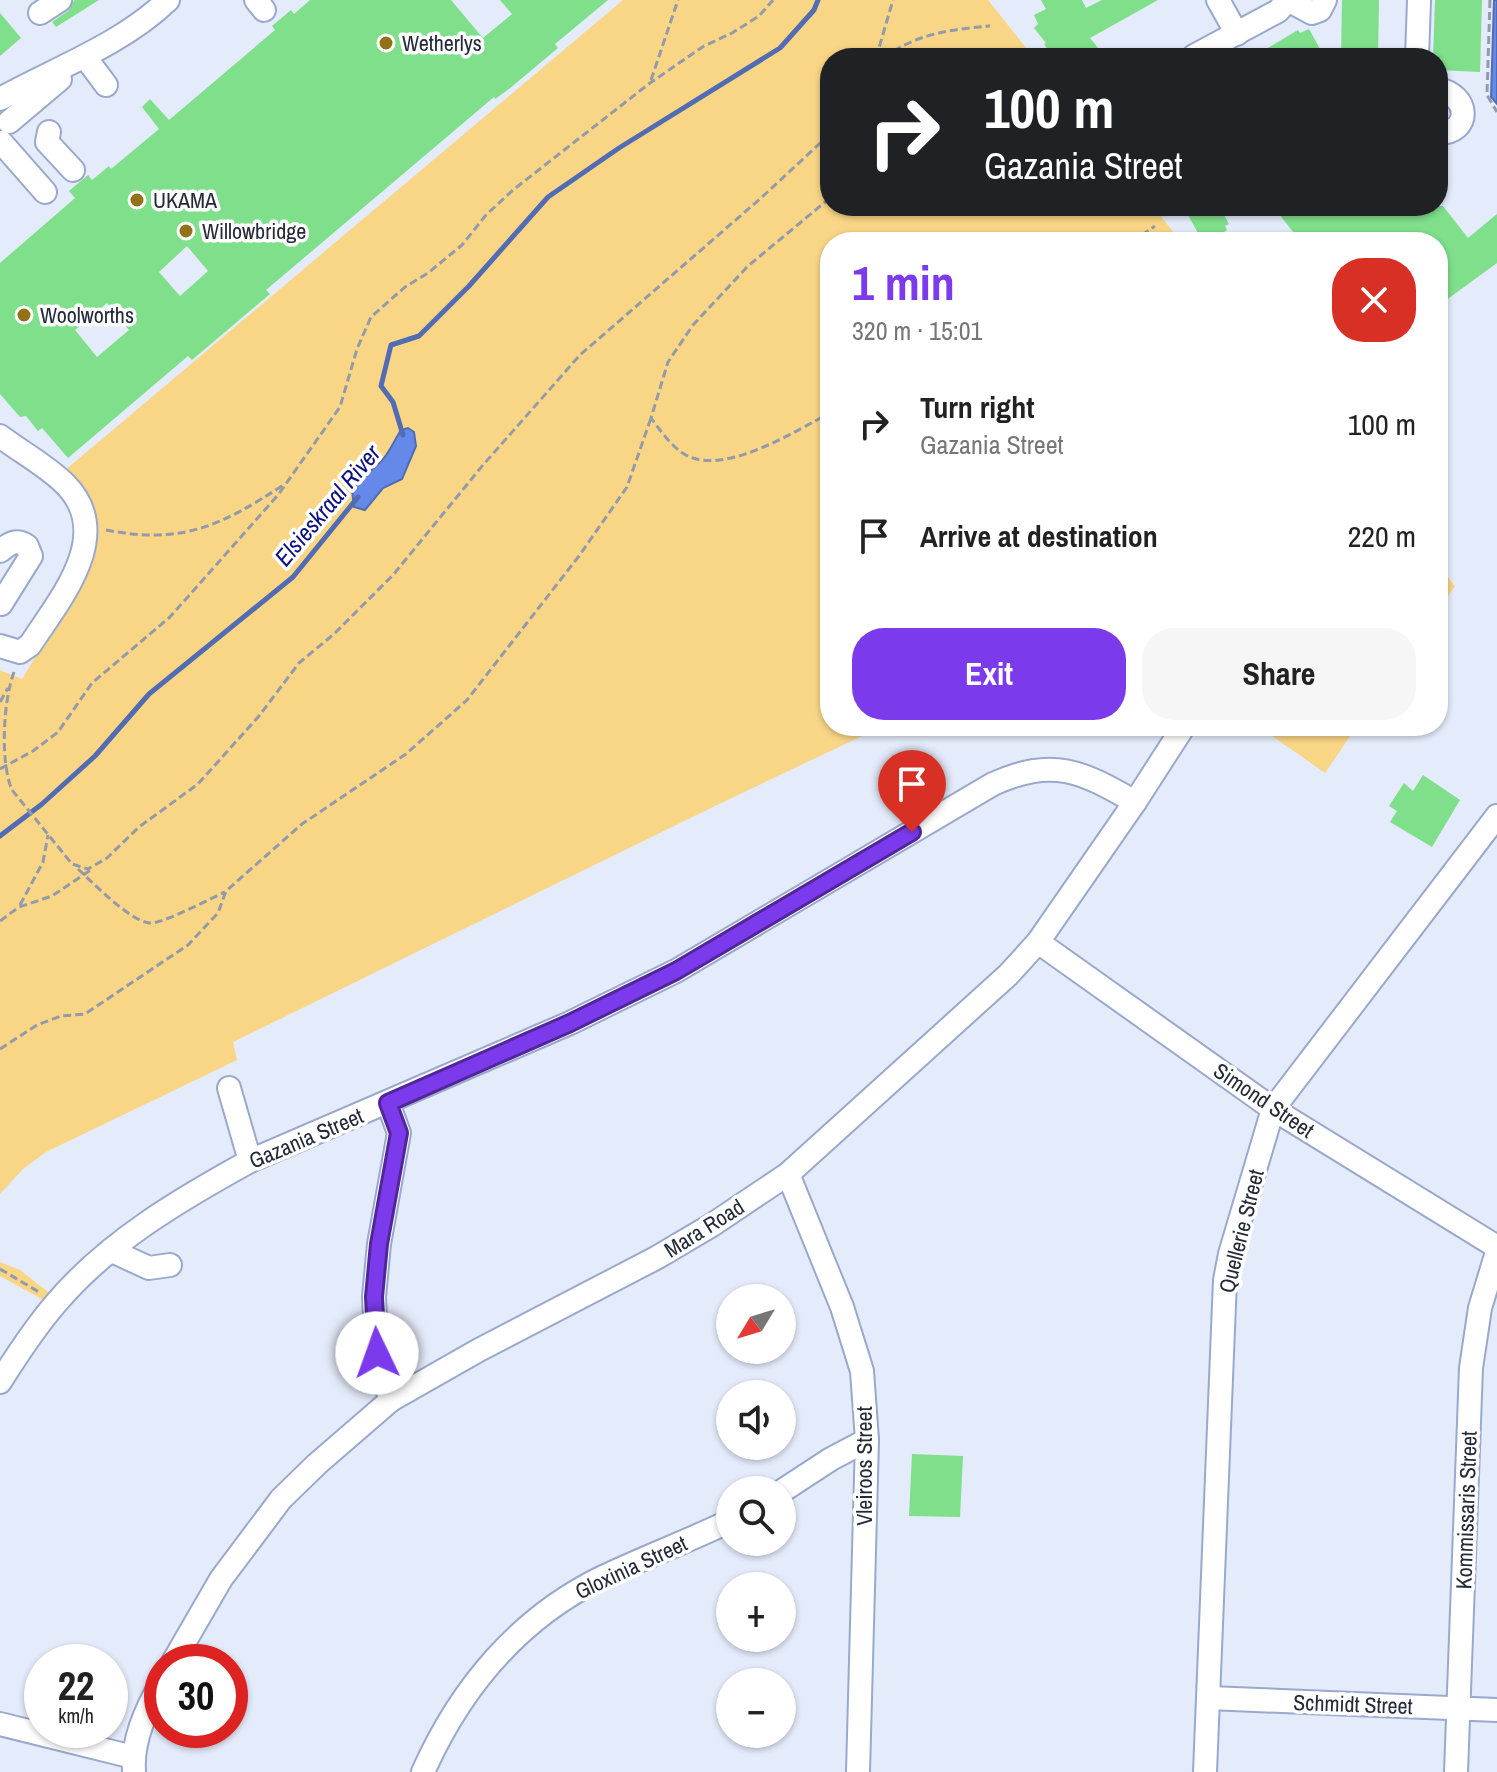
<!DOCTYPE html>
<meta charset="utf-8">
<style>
body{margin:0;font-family:"Archivo Narrow",sans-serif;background:#f6f6f6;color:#222;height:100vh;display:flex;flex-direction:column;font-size:30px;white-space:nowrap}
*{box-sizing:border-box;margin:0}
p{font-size:26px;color:#767676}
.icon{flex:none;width:44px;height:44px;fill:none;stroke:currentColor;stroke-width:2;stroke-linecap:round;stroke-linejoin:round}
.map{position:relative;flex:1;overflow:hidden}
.details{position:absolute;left:820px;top:232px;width:628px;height:504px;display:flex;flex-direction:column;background:#fff;border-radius:32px;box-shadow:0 2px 6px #0004}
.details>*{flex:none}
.hud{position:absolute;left:820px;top:48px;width:628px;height:168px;border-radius:32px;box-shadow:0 2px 6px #0004;background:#202124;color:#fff;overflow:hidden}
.needle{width:52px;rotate:232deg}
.tools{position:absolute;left:716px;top:1284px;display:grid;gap:16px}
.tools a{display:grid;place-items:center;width:80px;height:80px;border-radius:50%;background:#fff;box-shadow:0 2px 6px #0004;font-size:40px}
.speed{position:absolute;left:24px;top:1644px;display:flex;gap:16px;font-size:40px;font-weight:700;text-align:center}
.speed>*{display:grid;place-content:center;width:104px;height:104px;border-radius:50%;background:#fff;box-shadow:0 2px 6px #0004;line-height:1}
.speed small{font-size:20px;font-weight:400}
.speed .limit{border:12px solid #d22;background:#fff;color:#111}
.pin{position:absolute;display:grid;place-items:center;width:68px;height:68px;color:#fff;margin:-82px -34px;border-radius:50% 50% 50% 0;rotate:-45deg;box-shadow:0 0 8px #0007}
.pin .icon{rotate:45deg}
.me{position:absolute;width:88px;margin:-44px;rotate:357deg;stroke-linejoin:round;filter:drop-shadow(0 0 6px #0008)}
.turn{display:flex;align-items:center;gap:28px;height:168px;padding:0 32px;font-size:36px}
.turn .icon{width:104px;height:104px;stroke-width:2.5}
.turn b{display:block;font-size:56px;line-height:68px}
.round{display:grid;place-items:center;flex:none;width:84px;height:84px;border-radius:32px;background:#f6f6f6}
.headline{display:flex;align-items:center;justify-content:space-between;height:136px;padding:0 32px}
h1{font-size:48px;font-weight:800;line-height:60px;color:#7c3aed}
.primary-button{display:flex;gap:16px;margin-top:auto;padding:16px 32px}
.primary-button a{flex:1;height:92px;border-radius:32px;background:#7c3aed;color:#fff;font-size:32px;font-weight:800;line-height:92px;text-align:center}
.primary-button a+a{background:#f6f6f6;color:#222}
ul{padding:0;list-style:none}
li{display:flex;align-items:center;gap:24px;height:112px;padding:0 32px}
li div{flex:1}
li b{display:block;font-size:30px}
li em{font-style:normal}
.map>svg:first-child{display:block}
.green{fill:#f9d686}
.water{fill:#6589e9;stroke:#526cb4;stroke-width:2}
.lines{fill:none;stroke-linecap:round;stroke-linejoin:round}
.stream{stroke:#526cb4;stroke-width:5}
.building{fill:#7fdf8b;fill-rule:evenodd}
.minor-casing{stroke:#99a9cd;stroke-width:26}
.path{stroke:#949aa9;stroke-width:3;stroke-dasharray:8 4;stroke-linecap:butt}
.minor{stroke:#fff;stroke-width:22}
.route-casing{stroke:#51269a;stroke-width:20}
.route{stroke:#7c3aed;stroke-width:14}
.poi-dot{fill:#927118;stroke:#fff;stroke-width:3}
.labels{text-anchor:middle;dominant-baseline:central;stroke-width:7;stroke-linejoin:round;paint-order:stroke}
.poi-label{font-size:22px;fill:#242a38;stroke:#fff;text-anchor:start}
.street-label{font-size:22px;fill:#242a38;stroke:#fff}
.water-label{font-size:24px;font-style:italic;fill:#0a0f82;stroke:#fff}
</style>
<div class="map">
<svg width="1497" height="1772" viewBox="0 0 1497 1772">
<rect width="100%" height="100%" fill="#e4ebfa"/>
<g class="green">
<polygon points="623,0 988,0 1034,58 830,58 830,206 1153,206 1181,242 830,242 830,726 883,726 717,805 233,1042 237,1060 46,1152 23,1169 0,1194 0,670 22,679 86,573 95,549 95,525 64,471"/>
<polygon points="1438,564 1455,586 1438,611"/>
<polygon points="1258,726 1357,726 1325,773"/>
<polygon points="0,1262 20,1270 52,1295 47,1302 0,1276"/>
</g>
<g class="water">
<polygon points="1494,0 1497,0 1497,104 1491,97"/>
<path d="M408,428L414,432L416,446L402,479L383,488L365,510L354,507L351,481C358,474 366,474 374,468C388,457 392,444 401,430Z"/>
</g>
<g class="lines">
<g class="stream">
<polyline points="403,435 393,402 381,386 391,345 419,336 469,286 548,197 619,148 780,48 814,10 818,0"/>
<polyline points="0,836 42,804 95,756 149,694 293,577 358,497"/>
</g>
</g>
<g class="building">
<polygon points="74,0 99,0 56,27 52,22 68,11"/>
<path d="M310,0H451L483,38L512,14L500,0H608L555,44L558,48L509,89L495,99L494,97L266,290L270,294L192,360L188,356L68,458L42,428L38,431L26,416L20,417L0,394V263L75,198L69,191L88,175L92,180L109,166L111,169L159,129L142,107L150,99L169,120L275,30L272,26L291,10L294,14ZM187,246L208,271L180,296L159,272ZM107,303L129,330L97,357L75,330Z"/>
<polygon points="1041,0 1082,0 1086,8 1102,0 1158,0 1090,38 1106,58 1053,58 1044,44 1046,43 1034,28 1038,24 1034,15 1046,9"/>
<polygon points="1342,0 1379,0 1378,58 1341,58"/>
<polygon points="1435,0 1482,0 1480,72 1438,70 1438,58 1433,58"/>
<polygon points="0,13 21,38 0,56"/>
<polygon points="1309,29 1325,58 1251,58 1298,30 1300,33"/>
<polygon points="1183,206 1219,206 1229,224 1225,226 1227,230 1209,242 1203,242"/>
<polygon points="1289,206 1443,206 1468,238 1497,214 1497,263 1438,306 1438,242 1301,242 1279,214"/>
<polygon points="1423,775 1460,800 1432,847 1390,822 1397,811 1389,806 1404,783 1413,791"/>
<polygon points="912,1454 963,1456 960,1517 909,1516"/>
</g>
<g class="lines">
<defs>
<g id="minor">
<polyline points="256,0 264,10"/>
<polyline points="1218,0 1237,34"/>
<polyline points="1288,0 1312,13 1320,10 1325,0"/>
<polyline points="40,13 60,0"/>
<polyline points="1194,56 1278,11 1288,0"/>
<polyline points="85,57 106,85"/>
<polyline points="1417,58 1419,0"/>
<path d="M1438,89C1470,95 1472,133 1438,133"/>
<path d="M0,99C56,68 121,45 168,0"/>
<polyline points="9,122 60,79"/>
<polyline points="49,132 47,142 73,170"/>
<polyline points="1,142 45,192"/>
<path d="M0,436C21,452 47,466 65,484C116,535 59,600 30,645L20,652L0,646"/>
<path d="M0,551C9,544 16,538 27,546L31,556L1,604"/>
<polyline points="1038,942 1273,1109 1497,1247"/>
<polyline points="229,1088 250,1161"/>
<polyline points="388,1103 399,1133 379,1244 374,1297 377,1360 391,1400"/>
<polyline points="788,1174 842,1307 862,1371 867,1440 858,1772"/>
<polyline points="112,1251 149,1268 170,1265"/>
<path d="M0,1382C17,1355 36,1326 57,1302C109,1241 181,1199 250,1161L570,1023L676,971L993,784C1053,757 1081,771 1135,802"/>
<polyline points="782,1491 831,1459 867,1440"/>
<polyline points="173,1662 221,1579 281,1499 317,1464 391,1400 479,1350 656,1258 712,1225 788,1174 1008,975 1038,942 1135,802 1184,726"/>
<polyline points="1209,1698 1497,1710"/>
<polyline points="0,1724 133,1757"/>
<path d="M134,1771C132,1741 147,1707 162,1682"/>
<path d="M423,1772C460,1689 518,1619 601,1578C643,1558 688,1541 730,1521"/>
<polyline points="1205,1772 1225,1280 1230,1254 1273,1109 1497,816"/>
<polyline points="1456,1772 1471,1368 1480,1308 1497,1252"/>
</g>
</defs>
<use href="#minor" class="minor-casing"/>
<g class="path">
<polyline points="1490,0 1487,95 1497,112"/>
<polyline points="876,58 893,0"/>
<path d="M884,58C914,34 953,29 990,26"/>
<polyline points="651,80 678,0"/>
<path d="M830,198L748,266L693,325L668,362L651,418C661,431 674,451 690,457C730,473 795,431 830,413"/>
<polyline points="1132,242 1155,226"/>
<path d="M106,530C184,545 222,525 285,484"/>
<path d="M14,672C3,702 0,762 12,790L72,864L88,869L107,858L139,827L198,784L259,716L299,663L334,634L393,575L483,465L580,355L761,198L830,134"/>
<polyline points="0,702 8,688"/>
<polyline points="0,769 33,751 58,732 92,683 170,617 278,495 340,407 357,349 371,317 405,287 428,273 462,245 486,215 513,190 650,83 704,46 732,33 759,16 773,0"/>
<path d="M78,869C93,883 129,920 149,923C161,925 211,898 225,892"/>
<polyline points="20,905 43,862 48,835"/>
<polyline points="0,921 19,907 52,896 92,869"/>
<polyline points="0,1049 37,1025 61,1016 85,1014 188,945 218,913 226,891 302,824 406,754 467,700 579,556 627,487 651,418"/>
<polyline points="0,1269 39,1292"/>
</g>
<use href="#minor" class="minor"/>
</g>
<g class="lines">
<defs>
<polyline id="route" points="377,1353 374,1297 379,1244 399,1133 388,1103 570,1023 676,971 912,832"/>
</defs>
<use href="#route" class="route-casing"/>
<use href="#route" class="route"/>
</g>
<g class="poi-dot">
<circle cx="386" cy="43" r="8"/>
<circle cx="137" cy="200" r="8"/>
<circle cx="186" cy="231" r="8"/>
<circle cx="24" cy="315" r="8"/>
</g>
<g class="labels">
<g class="poi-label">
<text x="402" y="43">Wetherlys</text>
<text x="153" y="200">UKAMA</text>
<text x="202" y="231">Willowbridge</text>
<text x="40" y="315">Woolworths</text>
</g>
<g class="street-label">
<text transform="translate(1264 1100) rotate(34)">Simond Street</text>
<text transform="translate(306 1138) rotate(-23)">Gazania Street</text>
<text transform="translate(704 1228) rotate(-32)">Mara Road</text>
<text transform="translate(1241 1231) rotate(-76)">Quellerie Street</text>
<text transform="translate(864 1466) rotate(-90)">Vleiroos Street</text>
<text transform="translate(1466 1510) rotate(-88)">Kommissaris Street</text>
<text transform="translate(631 1567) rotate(-25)">Gloxinia Street</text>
<text transform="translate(1353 1704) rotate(2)">Schmidt Street</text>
</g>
<g class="water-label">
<text transform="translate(327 505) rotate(-50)">Elsieskraal River</text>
</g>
</g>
</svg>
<div class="tools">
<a><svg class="needle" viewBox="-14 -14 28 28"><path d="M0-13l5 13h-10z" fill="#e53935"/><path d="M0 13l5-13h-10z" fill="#767676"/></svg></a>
<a><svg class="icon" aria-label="sound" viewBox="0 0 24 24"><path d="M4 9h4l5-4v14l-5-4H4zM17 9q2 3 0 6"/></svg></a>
<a><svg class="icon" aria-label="search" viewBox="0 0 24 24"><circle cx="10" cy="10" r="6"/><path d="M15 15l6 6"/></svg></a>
<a>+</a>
<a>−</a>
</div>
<div class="speed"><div>22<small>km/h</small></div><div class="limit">30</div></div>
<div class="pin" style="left:912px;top:832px;background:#d93025"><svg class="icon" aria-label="arrive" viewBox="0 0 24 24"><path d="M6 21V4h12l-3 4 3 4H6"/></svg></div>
<svg class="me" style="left:377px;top:1353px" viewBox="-20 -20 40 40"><circle r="19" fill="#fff"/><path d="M0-13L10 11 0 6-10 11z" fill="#7c3aed"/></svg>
<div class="hud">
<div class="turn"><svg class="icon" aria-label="right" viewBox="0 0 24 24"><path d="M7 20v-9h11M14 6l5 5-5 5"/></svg><div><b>100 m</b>Gazania Street</div></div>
</div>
<section class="details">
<div class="headline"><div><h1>1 min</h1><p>320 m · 15:01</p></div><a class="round" style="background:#d93025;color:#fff"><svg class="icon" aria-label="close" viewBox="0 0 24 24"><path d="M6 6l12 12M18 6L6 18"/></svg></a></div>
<ul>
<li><svg class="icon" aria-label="right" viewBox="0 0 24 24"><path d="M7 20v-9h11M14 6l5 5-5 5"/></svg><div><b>Turn right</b><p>Gazania Street</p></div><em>100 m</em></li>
<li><svg class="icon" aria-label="arrive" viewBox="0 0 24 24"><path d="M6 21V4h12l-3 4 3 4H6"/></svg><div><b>Arrive at destination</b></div><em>220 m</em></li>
</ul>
<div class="primary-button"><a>Exit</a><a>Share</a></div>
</section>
</div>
